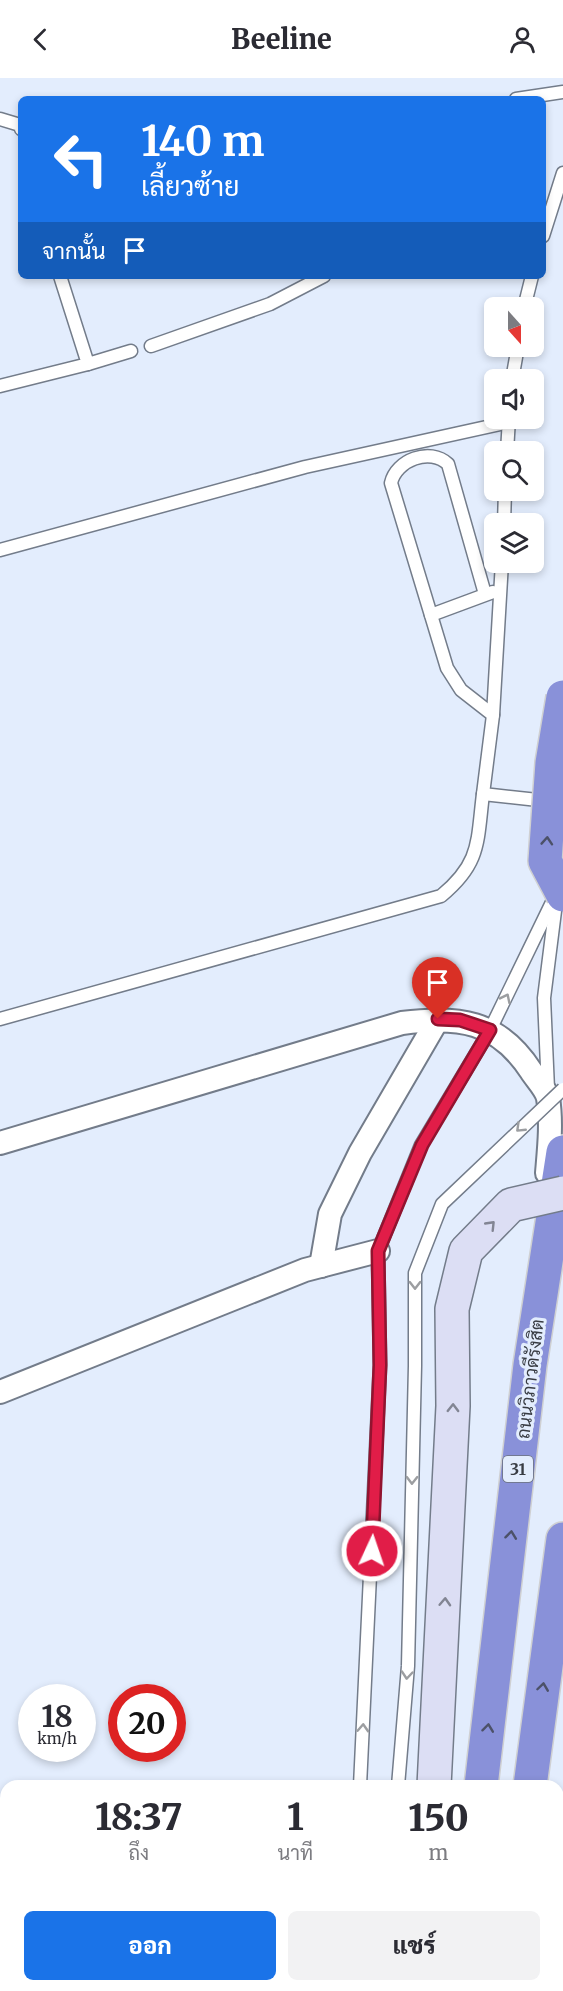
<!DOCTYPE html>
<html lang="th">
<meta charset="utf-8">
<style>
body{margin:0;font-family:Merriweather,Sarabun,serif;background:#f2f2f3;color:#2b2b33;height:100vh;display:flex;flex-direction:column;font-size:22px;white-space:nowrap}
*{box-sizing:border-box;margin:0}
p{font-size:20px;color:#7c7c81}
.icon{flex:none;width:33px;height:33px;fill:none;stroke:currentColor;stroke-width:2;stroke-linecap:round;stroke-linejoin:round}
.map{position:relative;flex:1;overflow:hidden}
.panel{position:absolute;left:0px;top:1702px;width:564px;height:212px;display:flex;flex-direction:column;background:#fff;border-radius:18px 18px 0 0;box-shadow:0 3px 9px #0003}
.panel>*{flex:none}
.top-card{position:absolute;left:18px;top:18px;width:528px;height:183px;border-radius:9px;box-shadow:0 3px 9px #0003;background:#1a73e8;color:#fff;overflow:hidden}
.needle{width:39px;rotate:159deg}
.buttons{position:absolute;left:484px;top:219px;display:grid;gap:12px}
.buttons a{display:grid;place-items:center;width:60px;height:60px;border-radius:9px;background:#fff;box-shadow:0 3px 9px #0003;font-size:30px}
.speed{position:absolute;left:18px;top:1606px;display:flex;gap:12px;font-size:30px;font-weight:700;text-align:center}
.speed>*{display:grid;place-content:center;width:78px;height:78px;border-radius:50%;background:#fff;box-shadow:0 3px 9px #0003;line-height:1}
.speed small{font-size:15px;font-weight:400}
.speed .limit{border:9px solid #d22;background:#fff;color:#111}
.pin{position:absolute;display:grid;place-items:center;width:51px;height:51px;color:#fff;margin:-62px -26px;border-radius:50% 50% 50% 0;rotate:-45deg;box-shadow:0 0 6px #0007}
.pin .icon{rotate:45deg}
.me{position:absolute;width:66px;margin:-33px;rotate:3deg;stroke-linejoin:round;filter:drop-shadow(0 0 4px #0008)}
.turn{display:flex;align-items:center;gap:21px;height:126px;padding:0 24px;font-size:27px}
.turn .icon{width:78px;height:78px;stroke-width:2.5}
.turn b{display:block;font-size:42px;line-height:51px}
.then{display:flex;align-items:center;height:57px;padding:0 24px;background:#0003;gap:12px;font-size:22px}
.eta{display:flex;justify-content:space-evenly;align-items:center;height:102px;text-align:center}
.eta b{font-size:36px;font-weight:800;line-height:42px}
.button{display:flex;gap:12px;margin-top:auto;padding:12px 24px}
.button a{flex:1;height:69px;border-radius:9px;background:#1a73e8;color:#fff;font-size:24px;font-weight:800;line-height:69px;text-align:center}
.button a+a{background:#f2f2f3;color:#2b2b33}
header{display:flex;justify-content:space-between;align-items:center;height:78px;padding:0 24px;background:#fff;font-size:27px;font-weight:800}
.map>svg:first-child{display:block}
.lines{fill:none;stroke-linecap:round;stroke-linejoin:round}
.lane-casing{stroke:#737c8a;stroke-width:15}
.street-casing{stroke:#737c8a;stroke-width:26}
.secondary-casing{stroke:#737c8a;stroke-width:36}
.highway-casing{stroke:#cfd0d2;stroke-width:36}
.lane{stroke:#fff;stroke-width:12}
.street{stroke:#fff;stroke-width:22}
.secondary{stroke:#dcdef4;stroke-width:33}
.highway{stroke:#8991d9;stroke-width:33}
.lane-bridge-casing{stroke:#737c8a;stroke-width:15;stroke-linecap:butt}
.secondary-bridge-casing{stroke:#737c8a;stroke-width:36;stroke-linecap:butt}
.highway-bridge-casing{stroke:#cfd0d2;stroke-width:36;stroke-linecap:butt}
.lane-bridge{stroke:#fff;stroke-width:12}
.secondary-bridge{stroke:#dcdef4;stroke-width:33}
.highway-bridge{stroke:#8991d9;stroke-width:33}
.oneway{stroke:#4c5168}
.oneway2{stroke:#9c9ea1}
.oneway3{stroke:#828593}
.route-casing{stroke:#92132f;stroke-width:15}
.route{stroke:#e11d48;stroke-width:10}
.labels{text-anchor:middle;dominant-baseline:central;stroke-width:6;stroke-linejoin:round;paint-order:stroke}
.shield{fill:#e3edfd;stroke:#6b717b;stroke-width:1.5}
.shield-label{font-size:16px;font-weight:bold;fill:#383c43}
.street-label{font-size:18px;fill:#383c43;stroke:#e3edfd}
</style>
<header><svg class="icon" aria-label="back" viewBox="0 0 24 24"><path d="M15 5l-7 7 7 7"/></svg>Beeline<svg class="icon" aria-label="person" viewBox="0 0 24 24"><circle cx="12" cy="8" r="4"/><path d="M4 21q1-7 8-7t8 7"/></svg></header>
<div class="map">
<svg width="563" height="1913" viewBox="0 0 563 1913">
<rect width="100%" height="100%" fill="#e3edfd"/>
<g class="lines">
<defs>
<g id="lane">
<polyline points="516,21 563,14"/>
<polyline points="0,41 20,47 21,51"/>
<polyline points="543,158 563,95"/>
<polyline points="524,230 532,198"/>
<polyline points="151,268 270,226 324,198"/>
<polyline points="88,286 131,273"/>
<polyline points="512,302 518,268"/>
<polyline points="0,308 88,286 60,198"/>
<polyline points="507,374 509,340"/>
<polyline points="504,446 505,412"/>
<polyline points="0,472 305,389 509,344"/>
<path d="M485,516L448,386C430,369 396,382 391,405L447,590L461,612L493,637L483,716L547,723"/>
<polyline points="431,537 493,514"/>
<polyline points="493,637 502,484"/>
<path d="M0,941L441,818C481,785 477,764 483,716"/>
<polyline points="548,1011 544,920 556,825"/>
<polyline points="360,1708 380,1287 378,1173 421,1067 490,952 557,814"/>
<polyline points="343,1913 343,1908"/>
<polyline points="375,1913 376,1908"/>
</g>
<g id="street">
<path d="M0,1065L402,945C458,938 498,942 531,993C536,1001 546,1011 548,1020C552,1044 549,1071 547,1095"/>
<polyline points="321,1188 330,1136 360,1075 438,941"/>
<polyline points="0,1314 305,1192 378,1173"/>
</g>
<polyline id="secondary" points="408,1913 409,1908"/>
<g id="highway">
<polyline points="481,1708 530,1287 563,1074"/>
<polyline points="530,1708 563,1461"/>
<polyline points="558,1797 563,1763"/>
<polyline points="454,1913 455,1908"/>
<polyline points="503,1913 504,1908"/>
<polyline points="561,1913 563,1899"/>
</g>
</defs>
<use href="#lane" class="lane-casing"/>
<use href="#street" class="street-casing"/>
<use href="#secondary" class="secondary-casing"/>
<use href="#highway" class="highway-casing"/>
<use href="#lane" class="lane"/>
<use href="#street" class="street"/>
<use href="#secondary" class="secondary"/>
<use href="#highway" class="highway"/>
<defs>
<polyline id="lane-bridge" points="398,1708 408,1588 415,1288 415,1195 442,1126 563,1011"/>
<polyline id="secondary-bridge" points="434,1708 453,1328 452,1231 466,1173 511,1127 563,1115"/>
<polyline id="highway-bridge" points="563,619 552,685 545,783 563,817"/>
</defs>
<use href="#lane-bridge" class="lane-bridge-casing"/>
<use href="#secondary-bridge" class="secondary-bridge-casing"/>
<use href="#highway-bridge" class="highway-bridge-casing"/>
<use href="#lane-bridge" class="lane-bridge"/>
<use href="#secondary-bridge" class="secondary-bridge"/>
<use href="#highway-bridge" class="highway-bridge"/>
</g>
<defs><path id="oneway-chevron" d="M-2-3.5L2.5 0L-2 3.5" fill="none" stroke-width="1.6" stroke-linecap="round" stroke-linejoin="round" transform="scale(1.5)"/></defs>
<g class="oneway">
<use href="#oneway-chevron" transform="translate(547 763) rotate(-86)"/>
<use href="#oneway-chevron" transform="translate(511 1457) rotate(-83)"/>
<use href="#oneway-chevron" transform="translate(543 1609) rotate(-82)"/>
<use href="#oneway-chevron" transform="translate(488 1650) rotate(-83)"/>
</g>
<g class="oneway2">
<use href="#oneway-chevron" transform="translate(506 920) rotate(-64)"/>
<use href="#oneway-chevron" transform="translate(520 1050) rotate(136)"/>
<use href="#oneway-chevron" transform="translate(415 1207) rotate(90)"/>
<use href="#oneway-chevron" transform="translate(412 1402) rotate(91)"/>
<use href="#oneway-chevron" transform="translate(407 1597) rotate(95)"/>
<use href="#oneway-chevron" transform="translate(363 1650) rotate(-87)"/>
</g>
<g class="oneway3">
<use href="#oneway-chevron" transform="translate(491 1147) rotate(-46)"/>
<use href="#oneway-chevron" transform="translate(453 1330) rotate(-89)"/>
<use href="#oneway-chevron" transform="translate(445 1524) rotate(-87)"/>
</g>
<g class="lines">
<defs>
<polyline id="route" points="372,1473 380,1287 378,1173 422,1067 490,952 460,942 438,941"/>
</defs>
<use href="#route" class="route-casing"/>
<use href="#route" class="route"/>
</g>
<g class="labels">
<rect class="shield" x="503" y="1378" width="30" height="26" rx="4.5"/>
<g class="shield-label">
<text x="518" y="1391">31</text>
</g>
<g class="street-label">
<text transform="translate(530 1301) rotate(-83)">ถนนวิภาวดีรังสิต</text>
</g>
</g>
</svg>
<div class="buttons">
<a><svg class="needle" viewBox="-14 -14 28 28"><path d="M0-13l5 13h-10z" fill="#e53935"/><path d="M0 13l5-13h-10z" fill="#7c7c81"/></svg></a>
<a><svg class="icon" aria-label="sound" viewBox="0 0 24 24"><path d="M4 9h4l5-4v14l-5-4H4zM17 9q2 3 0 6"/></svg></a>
<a><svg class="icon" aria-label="search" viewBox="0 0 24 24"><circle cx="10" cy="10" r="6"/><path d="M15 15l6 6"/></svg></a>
<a><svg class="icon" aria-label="layers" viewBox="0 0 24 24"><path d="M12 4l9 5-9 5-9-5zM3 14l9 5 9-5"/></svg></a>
</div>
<div class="speed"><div>18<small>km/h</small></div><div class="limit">20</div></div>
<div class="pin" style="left:438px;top:941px;background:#d93025"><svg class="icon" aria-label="arrive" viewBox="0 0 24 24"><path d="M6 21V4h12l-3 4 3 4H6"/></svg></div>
<svg class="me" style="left:372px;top:1473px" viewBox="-20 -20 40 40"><circle r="17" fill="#e11d48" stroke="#fff" stroke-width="3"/><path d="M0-11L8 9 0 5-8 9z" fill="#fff"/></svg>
<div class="top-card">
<div class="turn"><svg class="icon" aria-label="left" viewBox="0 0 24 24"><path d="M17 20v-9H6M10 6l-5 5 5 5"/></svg><div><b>140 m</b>เลี้ยวซ้าย</div></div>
<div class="then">จากนั้น<svg class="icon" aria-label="arrive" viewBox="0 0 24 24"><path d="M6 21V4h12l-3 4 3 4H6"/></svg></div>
</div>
<section class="panel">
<div class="eta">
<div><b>18:37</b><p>ถึง</p></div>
<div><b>1</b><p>นาที</p></div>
<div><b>150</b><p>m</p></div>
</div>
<div class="button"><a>ออก</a><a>แชร์</a></div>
</section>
</div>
